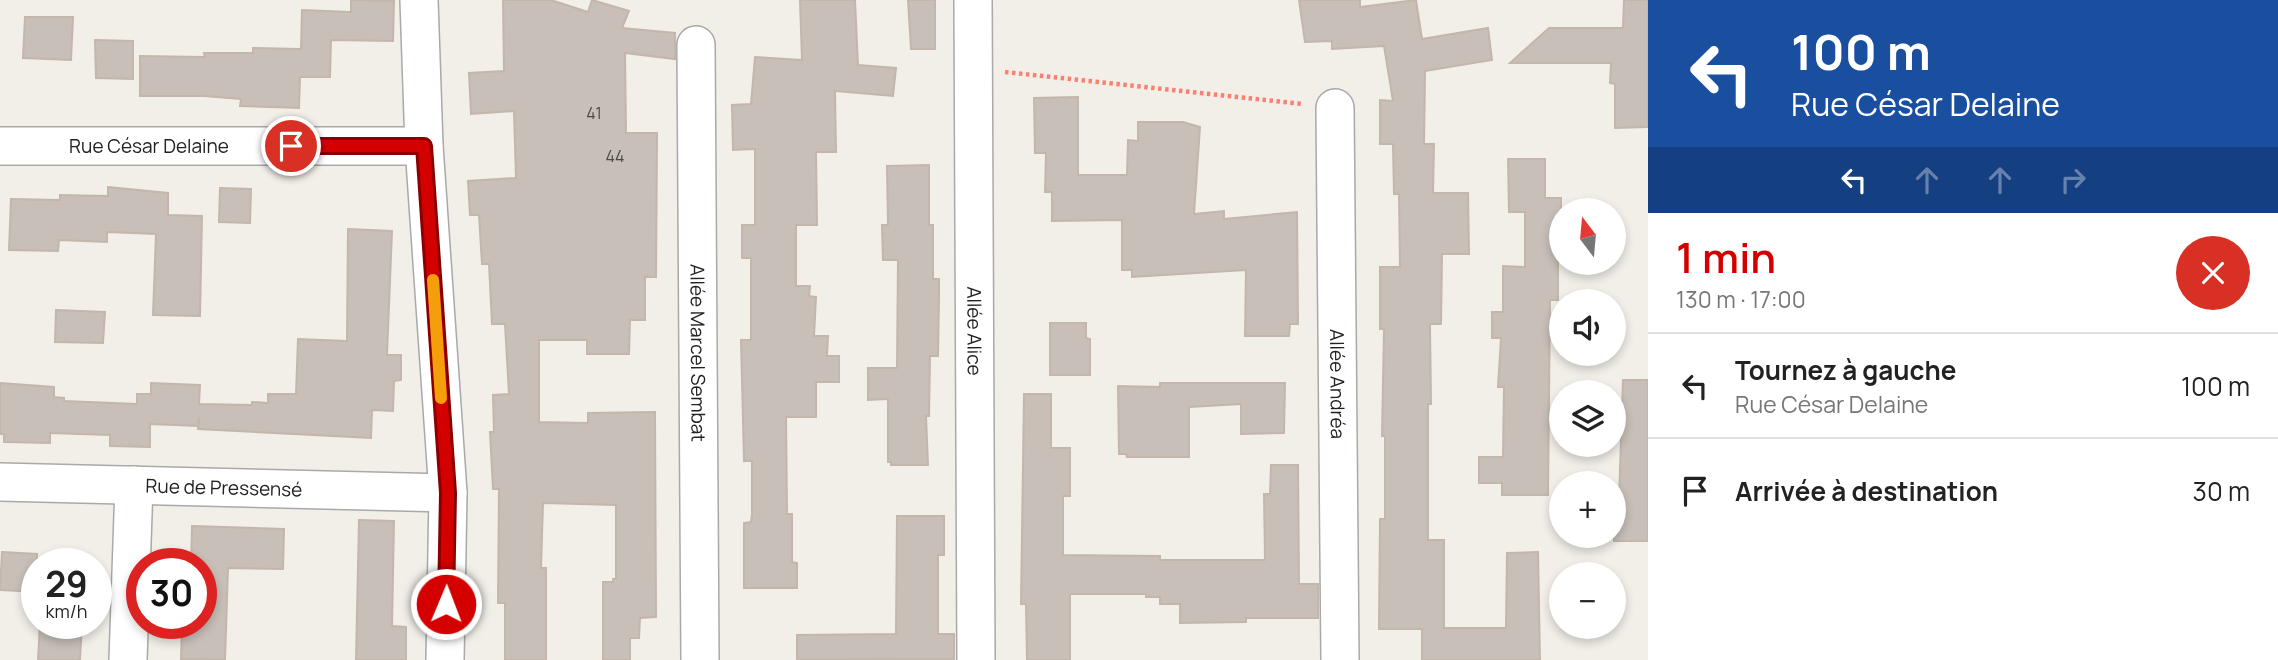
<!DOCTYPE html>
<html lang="fr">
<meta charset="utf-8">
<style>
body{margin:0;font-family:Manrope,sans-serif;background:#f2f2f2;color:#222;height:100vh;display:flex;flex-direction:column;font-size:26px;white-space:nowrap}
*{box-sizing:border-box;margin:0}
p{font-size:23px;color:#767676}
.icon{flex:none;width:38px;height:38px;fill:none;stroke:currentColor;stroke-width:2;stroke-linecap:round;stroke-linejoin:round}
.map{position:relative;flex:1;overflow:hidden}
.drawer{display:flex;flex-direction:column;background:#fff;width:630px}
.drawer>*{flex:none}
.top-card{background:#1a4fa0;color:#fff;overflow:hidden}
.needle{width:46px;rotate:344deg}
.controls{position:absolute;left:1549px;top:198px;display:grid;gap:14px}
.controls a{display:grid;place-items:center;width:77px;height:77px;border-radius:50%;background:#fff;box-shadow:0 4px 10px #0003;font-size:35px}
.speed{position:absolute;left:21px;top:548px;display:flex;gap:14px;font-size:35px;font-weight:700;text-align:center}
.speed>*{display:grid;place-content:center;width:91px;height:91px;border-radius:50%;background:#fff;box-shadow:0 4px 10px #0003;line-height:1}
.speed small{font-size:18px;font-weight:400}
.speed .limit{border:10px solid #d22;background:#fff;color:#111}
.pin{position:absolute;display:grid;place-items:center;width:60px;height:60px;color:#fff;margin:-30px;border:4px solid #fff;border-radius:50%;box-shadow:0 2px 7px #0007}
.me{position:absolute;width:77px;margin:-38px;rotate:1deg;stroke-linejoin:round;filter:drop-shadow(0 0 5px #0008)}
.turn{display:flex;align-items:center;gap:24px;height:147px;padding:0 28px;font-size:32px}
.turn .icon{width:91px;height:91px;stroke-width:2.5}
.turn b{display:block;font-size:49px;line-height:60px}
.lanes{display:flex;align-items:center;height:66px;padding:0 28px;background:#0003;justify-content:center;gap:35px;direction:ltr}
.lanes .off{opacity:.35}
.round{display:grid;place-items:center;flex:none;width:74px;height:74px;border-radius:37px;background:#f2f2f2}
.head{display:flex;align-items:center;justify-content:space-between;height:119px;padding:0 28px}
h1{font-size:42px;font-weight:600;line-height:52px;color:#d40000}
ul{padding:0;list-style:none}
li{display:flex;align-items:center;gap:21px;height:105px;padding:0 28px;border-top:2px solid #e0e0e0}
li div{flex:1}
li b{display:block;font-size:26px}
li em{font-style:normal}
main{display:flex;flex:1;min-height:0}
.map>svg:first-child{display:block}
.building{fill:#c7bfb8;stroke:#c4b6ab;stroke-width:2}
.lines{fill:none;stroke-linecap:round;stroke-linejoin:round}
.minor-casing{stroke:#a9a9a9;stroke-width:40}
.path{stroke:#fa8072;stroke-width:4.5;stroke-dasharray:3.5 3.5;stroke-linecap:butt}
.minor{stroke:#fff;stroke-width:37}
.route-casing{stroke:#8a0000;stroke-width:18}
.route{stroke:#d40000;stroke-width:12}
.slow{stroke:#f59e0b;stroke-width:12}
.labels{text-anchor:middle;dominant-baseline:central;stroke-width:5;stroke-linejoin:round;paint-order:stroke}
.number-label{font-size:16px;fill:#4b4948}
.street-label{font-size:19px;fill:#222;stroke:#fff}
</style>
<main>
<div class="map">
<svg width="1648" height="660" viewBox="0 0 1648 660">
<rect width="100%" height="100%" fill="#f2efe9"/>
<g class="building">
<polygon points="351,0 394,1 393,41 331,40 330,77 300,77 299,108 240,106 241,99 204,96 140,96 140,56 205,57 204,53 253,53 253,48 301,49 302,10 351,12"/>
<polygon points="503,0 551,0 588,12 592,0 629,11 622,28 675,33 675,59 625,53 626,133 657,133 656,277 645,277 645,320 630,320 629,354 587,354 587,340 539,340 539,422 588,423 588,413 655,412 656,617 640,618 639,638 630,638 630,660 603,660 603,582 613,582 613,579 616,579 616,505 543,503 541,568 546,568 546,660 505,660 505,603 498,603 499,489 493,489 490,432 494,432 493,395 509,394 505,324 492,324 489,264 482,264 479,215 470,215 468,181 516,178 514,111 471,114 469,73 504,71"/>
<polygon points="800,0 855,0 858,65 896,68 893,96 835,91 836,152 816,152 817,225 796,225 796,286 810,286 809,296 816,297 814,336 828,336 827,356 839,356 839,382 816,382 816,417 786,417 787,514 792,514 792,562 797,563 797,588 744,588 744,523 751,522 752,514 752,461 744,461 741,340 751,340 751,258 742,258 742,225 755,225 755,149 733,150 732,105 751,104 755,57 802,60"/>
<polygon points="908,0 935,0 935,49 911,49"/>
<polygon points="1299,0 1360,0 1360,7 1416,0 1422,39 1488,28 1492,60 1425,71 1424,144 1434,144 1433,193 1468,193 1469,254 1442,254 1441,324 1430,324 1431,404 1428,404 1428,540 1444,540 1444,628 1506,628 1507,553 1538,552 1540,660 1422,660 1422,629 1379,629 1380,519 1385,519 1385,436 1382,436 1384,329 1380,329 1380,267 1400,267 1399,194 1394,194 1393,144 1380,144 1380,100 1393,101 1384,46 1332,49 1332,41 1305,42"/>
<polygon points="1624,0 1648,0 1648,127 1615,128 1615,84 1610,83 1611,63 1510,63 1549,28 1623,28"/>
<polygon points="25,17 73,17 71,60 23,58"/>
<polygon points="95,40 133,41 133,79 96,78"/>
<polygon points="1078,97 1078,175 1127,175 1128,140 1138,141 1138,122 1183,122 1200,127 1194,214 1224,211 1224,219 1297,212 1298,324 1290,324 1289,336 1245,336 1246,270 1132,277 1132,270 1122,270 1122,220 1052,221 1052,192 1045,192 1046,153 1035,153 1034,98"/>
<polygon points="1508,159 1545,159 1545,198 1561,198 1561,257 1558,257 1558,300 1550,300 1548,495 1502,495 1502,483 1479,483 1479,457 1503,457 1504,387 1498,387 1501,338 1492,338 1492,312 1503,312 1503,266 1525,267 1525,212 1509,212"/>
<polygon points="929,165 929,225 933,225 933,279 939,279 939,297 938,356 930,356 929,416 926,416 928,465 891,465 891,462 888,462 888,399 868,400 868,368 897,368 898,260 883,260 882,225 888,225 887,166"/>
<polygon points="108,187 168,193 168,215 202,216 200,316 153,315 156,234 107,232 107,242 59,240 58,251 9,250 11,199 60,200 60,195 108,196"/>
<polygon points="220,188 251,189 250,223 219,222"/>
<polygon points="348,229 392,231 387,355 401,355 401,380 394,381 393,411 372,410 371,438 198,429 199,417 198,426 150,424 150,447 110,446 110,435 50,433 50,443 4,442 4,434 0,434 0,383 54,387 54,397 64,398 64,401 137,404 137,394 151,394 151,383 200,385 199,404 252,405 252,402 268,403 268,394 296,394 298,339 347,341"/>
<polygon points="56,310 105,312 103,343 55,342"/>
<polygon points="1050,323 1086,323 1086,338 1090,339 1090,375 1050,375"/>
<polygon points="1623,380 1648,380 1648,541 1614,541 1614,499 1619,499"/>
<polygon points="1160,383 1285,383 1284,433 1241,434 1241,404 1189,407 1189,457 1127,457 1126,454 1119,454 1118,386 1160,387"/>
<polygon points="1024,394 1051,394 1051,448 1070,448 1070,496 1063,496 1063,555 1160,556 1160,560 1265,560 1264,494 1270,494 1271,465 1298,465 1299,584 1318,584 1318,618 1246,618 1246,622 1180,623 1180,604 1160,604 1160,597 1146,597 1146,594 1070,594 1070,660 1027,660 1026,604 1021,604"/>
<polygon points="897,516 944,516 944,555 938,555 938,634 954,634 954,659 797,660 797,635 896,634"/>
<polygon points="359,520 394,521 392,626 406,627 406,660 356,660"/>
<polygon points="192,526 284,529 283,569 228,568 225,660 181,659 182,623 201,623 201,564 191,564"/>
<polygon points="2,552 37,554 37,592 0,590"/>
<polygon points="40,623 82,623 80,660 38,660"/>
</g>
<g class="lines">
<defs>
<g id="minor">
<polyline points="419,0 424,146 448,493 445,660"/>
<path id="s1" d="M973,0L976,660"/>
<path id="s2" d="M696,45L700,660"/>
<path id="s3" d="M1335,108L1340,660"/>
<path id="s4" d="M0,146H424"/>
<path id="s5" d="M0,482L448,493"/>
<polyline points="128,660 134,485"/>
</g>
</defs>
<use href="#minor" class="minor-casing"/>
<polyline class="path" points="1005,72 1303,104"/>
<use href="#minor" class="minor"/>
</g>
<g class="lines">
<defs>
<polyline id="route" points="291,146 424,146 448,493 446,604"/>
</defs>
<use href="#route" class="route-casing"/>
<use href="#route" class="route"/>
<polyline class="slow" points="433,280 441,398"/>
</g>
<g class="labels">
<g class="number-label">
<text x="594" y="113">41</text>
<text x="615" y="156">44</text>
</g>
<g class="street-label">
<text stroke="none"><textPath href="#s4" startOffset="149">Rue César Delaine</textPath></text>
<text stroke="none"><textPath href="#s1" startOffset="331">Allée Alice</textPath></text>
<text stroke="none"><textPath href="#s2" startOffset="308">Allée Marcel Sembat</textPath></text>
<text stroke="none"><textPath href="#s3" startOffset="276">Allée Andréa</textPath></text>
<text stroke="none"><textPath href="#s5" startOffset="224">Rue de Pressensé</textPath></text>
</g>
</g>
</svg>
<div class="controls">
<a><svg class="needle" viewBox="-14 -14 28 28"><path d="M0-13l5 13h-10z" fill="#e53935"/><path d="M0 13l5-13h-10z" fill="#767676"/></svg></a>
<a><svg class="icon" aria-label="sound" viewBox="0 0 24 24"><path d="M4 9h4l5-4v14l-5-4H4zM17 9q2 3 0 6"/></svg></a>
<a><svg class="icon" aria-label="layers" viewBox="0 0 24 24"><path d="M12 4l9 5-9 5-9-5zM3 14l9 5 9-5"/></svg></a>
<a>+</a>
<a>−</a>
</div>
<div class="speed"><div>29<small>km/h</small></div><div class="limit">30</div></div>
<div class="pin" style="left:291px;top:146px;background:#d93025"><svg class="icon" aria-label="arrive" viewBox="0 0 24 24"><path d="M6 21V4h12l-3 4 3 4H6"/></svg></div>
<svg class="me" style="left:446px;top:604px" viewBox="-20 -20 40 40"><circle r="17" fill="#d40000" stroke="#fff" stroke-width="3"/><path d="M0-11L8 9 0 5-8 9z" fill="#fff"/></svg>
</div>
<section class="drawer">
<div class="top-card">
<div class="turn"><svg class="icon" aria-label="left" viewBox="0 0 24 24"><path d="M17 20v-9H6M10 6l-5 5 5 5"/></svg><div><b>100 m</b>Rue César Delaine</div></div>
<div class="lanes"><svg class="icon" aria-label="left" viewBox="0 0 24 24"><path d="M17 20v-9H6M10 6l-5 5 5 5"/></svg><svg class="icon off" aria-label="ahead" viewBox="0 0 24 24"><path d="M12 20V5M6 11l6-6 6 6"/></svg><svg class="icon off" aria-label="ahead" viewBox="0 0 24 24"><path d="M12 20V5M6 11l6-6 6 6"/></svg><svg class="icon off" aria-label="right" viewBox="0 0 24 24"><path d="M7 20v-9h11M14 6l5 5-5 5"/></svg></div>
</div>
<div class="head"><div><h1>1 min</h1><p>130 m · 17:00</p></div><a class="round" style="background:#d93025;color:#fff"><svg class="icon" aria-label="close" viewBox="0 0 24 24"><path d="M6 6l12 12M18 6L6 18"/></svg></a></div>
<ul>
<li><svg class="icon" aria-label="left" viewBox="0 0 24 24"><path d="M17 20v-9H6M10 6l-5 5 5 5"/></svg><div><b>Tournez à gauche</b><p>Rue César Delaine</p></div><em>100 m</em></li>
<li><svg class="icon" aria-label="arrive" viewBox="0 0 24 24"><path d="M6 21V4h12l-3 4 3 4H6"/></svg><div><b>Arrivée à destination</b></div><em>30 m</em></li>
</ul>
</section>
</main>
